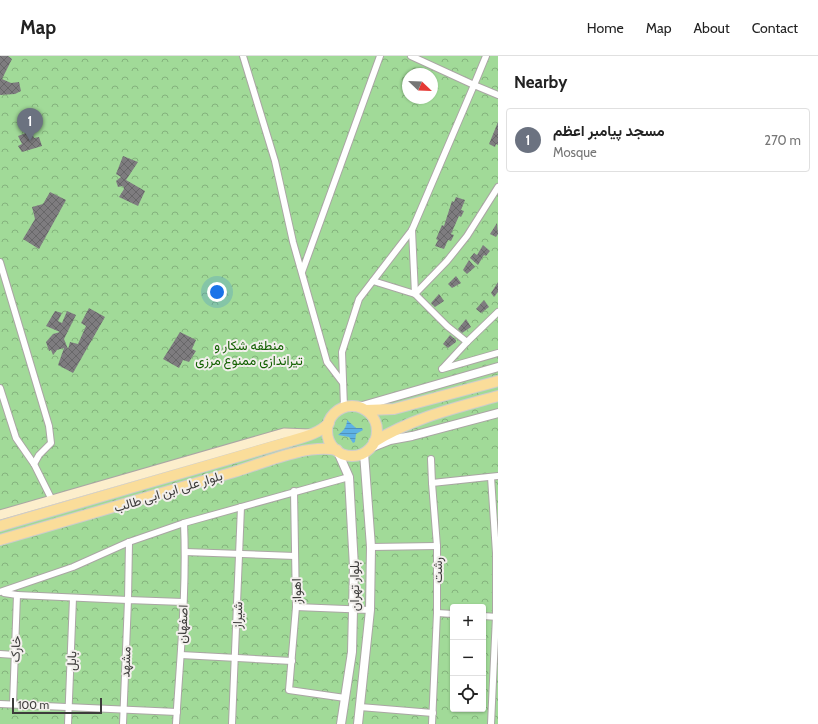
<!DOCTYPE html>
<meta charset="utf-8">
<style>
body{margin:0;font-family:Cabin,Vazirmatn,sans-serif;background:#f2f2f2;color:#222}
.controls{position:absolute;right:12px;bottom:12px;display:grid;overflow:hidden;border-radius:4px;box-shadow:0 1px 3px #0004}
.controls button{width:36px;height:36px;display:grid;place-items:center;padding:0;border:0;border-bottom:1px solid #e0e0e0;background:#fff;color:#222;font:20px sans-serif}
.compass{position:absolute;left:402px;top:12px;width:36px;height:36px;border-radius:50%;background:#fff;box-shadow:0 1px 3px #0004;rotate:113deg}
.scale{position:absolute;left:12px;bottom:10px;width:90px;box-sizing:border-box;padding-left:4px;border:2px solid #3d3c3b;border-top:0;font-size:11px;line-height:14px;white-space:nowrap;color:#3d3c3b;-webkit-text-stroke:3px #f2efec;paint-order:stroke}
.you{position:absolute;left:217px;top:236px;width:14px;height:14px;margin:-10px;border:3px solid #fff;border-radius:50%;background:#1a73e8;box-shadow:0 0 0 6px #1a73e833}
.badge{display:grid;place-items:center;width:26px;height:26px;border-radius:50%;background:#b45309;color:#fff;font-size:13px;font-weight:700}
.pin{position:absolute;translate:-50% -33px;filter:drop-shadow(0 1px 2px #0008)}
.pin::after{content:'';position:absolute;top:21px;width:14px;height:12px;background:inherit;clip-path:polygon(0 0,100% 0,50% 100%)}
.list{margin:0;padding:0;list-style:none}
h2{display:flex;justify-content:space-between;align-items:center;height:52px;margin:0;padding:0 16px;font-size:17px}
h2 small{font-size:13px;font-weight:400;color:#767676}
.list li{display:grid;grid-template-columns:26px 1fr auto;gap:12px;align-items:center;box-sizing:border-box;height:64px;margin:0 8px 8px;padding:0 8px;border:1px solid #e0e0e0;border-radius:4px}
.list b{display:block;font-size:15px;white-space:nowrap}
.list p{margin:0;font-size:13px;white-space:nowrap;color:#767676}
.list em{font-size:13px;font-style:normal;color:#767676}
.icon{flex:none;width:22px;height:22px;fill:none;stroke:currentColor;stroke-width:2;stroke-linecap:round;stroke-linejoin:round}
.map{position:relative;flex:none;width:498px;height:668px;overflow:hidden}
header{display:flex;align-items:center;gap:24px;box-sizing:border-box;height:56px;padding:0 20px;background:#fff;border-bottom:1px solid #e0e0e0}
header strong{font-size:19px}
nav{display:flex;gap:22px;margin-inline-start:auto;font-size:14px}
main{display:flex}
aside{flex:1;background:#fff}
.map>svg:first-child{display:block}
.park{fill:url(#park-crowns);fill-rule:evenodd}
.water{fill:url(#water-rules)}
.building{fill:url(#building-cross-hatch)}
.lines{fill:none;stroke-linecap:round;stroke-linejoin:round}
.minor-casing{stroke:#aaa6a4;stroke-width:8}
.tertiary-casing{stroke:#aaa6a4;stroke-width:10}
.secondary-casing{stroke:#aaa6a4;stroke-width:11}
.primary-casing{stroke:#cdcccc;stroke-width:12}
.minor{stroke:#fff;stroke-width:6}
.tertiary{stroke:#fff;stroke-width:8}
.secondary{stroke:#fceecc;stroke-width:9}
.primary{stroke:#fadd9a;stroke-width:10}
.labels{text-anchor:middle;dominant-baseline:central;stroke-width:4;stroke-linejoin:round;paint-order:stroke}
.park-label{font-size:13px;fill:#126000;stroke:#f2efec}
.street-label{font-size:13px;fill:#3d3c3b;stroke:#f2efec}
</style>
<header>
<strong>Map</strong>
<nav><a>Home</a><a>Map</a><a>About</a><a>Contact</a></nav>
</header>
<main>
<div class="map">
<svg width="498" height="668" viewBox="0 0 498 668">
<defs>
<pattern id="park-crowns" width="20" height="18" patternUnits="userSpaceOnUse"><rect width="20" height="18" fill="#a1da98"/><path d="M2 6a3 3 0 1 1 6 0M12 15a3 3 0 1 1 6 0" fill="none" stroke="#84b27d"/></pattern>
<pattern id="water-rules" width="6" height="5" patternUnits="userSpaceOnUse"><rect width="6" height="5" fill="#5eb2e6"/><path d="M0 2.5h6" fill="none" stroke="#4f92bc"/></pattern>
<pattern id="building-cross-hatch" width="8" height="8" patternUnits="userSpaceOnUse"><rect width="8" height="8" fill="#7e7c7f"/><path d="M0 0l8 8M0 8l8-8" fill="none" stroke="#686769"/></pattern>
</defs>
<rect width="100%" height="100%" fill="#f2efec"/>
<path class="park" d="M0,0H498V668H0ZM408,18H432V42H408ZM453,551H483V653H453Z"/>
<path class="water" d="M347,364L356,372H362L363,374L356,378L355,386L353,387L349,381L338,379C343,375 347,371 347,364Z"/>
<g class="building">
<path d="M0,0H8L12,3L2,23L11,27L19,26L21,35L15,38L0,39Z"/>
<path d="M498,66V89L496,88L495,91L489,88Z"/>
<path d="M31,75L34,82L39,81L42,90L22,96L18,90L22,88L18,80Z"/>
<path d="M123,100L138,106L126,124L145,135L138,150L119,141L124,133L123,130L118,131L116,125L121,121L116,118Z"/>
<path d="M50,136L66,144L39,193L23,183L35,163L32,151L43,148Z"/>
<path d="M456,141L465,144L461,154L464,155L461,161L459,160L451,178L454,179L451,185L448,184L444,193L435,190L438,184L436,183L442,169L444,170L452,145L454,146Z"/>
<path d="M497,167L498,178L496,181L490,178Z"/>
<path d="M483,189L490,195L486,200L484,199L478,209L470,202L474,197L477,199Z"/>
<path d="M469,204L475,211L467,218L463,214Z"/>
<path d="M456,220L461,227L452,232L448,228Z"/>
<path d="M498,226V236L494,241L491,237Z"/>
<path d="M439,238L444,245L435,251L431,247Z"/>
<path d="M484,244L489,251L481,257L476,253Z"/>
<path d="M89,252L105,261L73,317L58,309L64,292L57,294L53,299L51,294L49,295L46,286L53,278L60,276L46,270L55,255L62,257L58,265L62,267L67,255L76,259L64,283L68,293L70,286L78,288L86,270L81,267Z"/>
<path d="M466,263L471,271L462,277L458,273Z"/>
<path d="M180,276L196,284L192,293L196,295L189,306L183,304L179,312L163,303Z"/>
<path d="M450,279L456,284V286L448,292L443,288Z"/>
</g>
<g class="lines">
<g class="minor-casing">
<g id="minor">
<path d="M243,0L275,105L293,186L327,306L343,327"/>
<path d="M411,0L474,29L486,0"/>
<path d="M498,131L467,180L447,205L415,238L447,270L467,286L498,256"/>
<path d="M0,206L49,370L51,387L39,399L34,408"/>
<path d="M302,216L380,0"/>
<path d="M373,225L415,238L412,174"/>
<path d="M443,312L467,286"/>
<path d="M442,313L498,297"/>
<path d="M0,332L16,382L34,408L52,444"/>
<path d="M344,351L342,296L359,243L412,174L474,29L498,39"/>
<path d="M431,403L432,427"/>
<path d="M294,435L296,551L289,634L345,642"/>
<path d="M371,491L437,490"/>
<path d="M185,496L295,500"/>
<path d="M0,536L73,511L129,486L184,467L349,421"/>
<path d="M4,537L17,539L13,648"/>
<path d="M17,539L128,544L129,486"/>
<path d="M296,551L370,554"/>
<path d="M437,557L453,558"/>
<path d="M483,560L498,561"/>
<path d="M0,598L15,599"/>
<path d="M181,599L292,605"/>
<path d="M0,648L177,656"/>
<path d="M360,651L433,657"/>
<path d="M68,668L73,542"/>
<path d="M123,668L128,544L183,546"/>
<path d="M176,668C180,601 187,534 184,467"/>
<path d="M232,668L241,451"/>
<path d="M432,668L437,557V490L432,427L498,420"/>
<path d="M491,668L496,560V497L491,421"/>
</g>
</g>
<g class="tertiary-casing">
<g id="tertiary">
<path d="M359,351L498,311"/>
<path d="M370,392L390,384L412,380L498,357"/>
<path d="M337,394L349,421L354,511L352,596L341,668"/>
<path d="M358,668L370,554L371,491L364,397"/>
</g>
</g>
<g class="secondary-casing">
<path id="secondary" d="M0,459L284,377L310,378"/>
</g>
<g class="primary-casing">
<g id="primary">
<circle cx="352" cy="375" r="25"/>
<path d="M366,354L394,353L498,325"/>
<path d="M374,386C412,362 455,352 498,340"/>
<path d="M0,470L284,387C299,382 318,379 329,367"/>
<path d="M0,484C78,461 156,439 234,416C264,407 305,388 337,394"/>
</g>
</g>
<use href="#minor" class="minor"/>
<use href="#tertiary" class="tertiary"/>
<use href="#secondary" class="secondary"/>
<use href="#primary" class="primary"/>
</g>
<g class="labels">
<g class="park-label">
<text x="249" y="289">منطقه شکار و<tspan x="249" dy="15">تیراندازی ممنوع مرزی</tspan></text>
</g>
<g class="street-label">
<text transform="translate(168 435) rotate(-17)">بلوار علی ابن ابی طالب</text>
<text transform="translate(437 514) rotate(-90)">رشت</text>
<text transform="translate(354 530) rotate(-90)">بلوار تهران</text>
<text transform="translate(296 535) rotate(-91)">اهواز</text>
<text transform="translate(237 559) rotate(-88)">شیراز</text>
<text transform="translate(182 568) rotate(-88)">اصفهان</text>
<text transform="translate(15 593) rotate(-88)">خارک</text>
<text transform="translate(71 605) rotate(-88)">بابل</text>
<text transform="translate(125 606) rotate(-88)">مشهد</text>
</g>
</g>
</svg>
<div class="controls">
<button>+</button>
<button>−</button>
<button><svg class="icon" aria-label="locate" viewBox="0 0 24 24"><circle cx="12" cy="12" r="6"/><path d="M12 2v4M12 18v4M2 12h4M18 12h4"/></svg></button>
</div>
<svg class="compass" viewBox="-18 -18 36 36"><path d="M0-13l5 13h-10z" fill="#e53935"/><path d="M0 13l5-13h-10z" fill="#767676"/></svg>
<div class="scale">100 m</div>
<div class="you"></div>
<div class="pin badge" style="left:30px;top:85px;background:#6b7280">1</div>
</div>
<aside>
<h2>Nearby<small></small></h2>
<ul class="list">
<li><span class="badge" style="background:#6b7280">1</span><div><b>مسجد پیامبر اعظم</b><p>Mosque</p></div><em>270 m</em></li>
</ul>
</aside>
</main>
